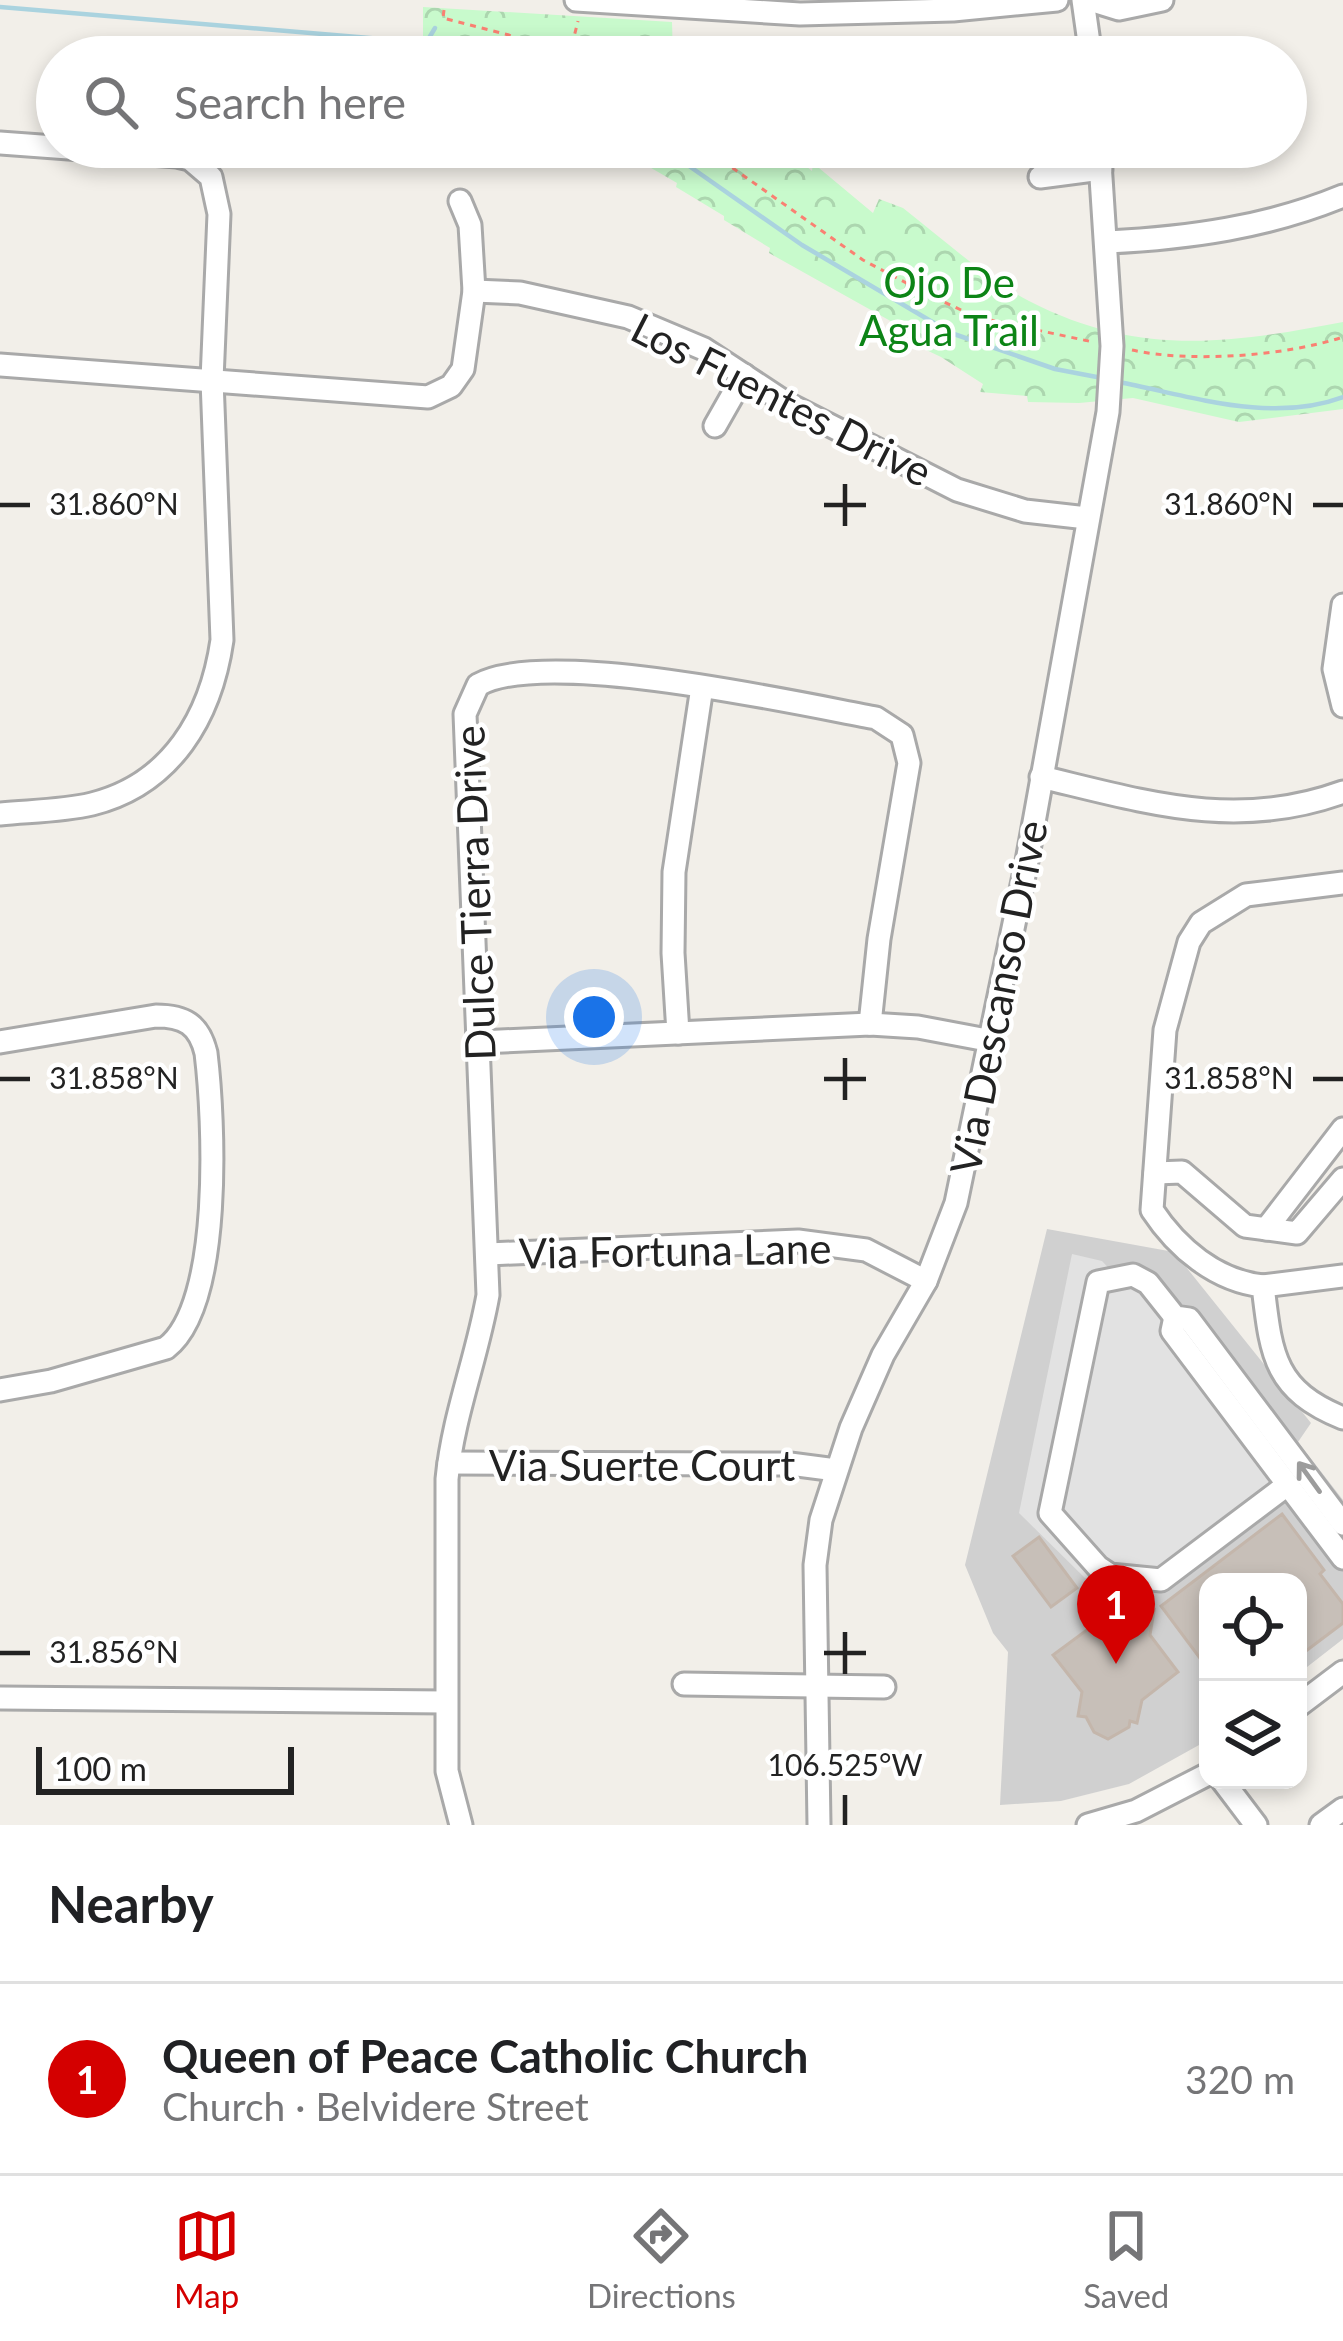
<!DOCTYPE html>
<meta charset="utf-8">
<style>
body{margin:0;font-family:Lato,sans-serif;background:#f2f2f2;color:#202124}
.controls{position:absolute;right:36px;bottom:36px;display:grid;overflow:hidden;border-radius:24px;box-shadow:0 6px 18px #0003}
.controls button{width:108px;height:108px;display:grid;place-items:center;padding:0;border:0;border-bottom:3px solid #e0e0e0;background:#fff;color:#202124;font:60px sans-serif}
.scale{position:absolute;left:36px;bottom:30px;width:258px;box-sizing:border-box;padding-left:12px;border:6px solid #222;border-top:0;font-size:33px;line-height:42px;white-space:nowrap;color:#222;-webkit-text-stroke:9px #fff;paint-order:stroke}
.you{position:absolute;left:594px;top:1017px;width:42px;height:42px;margin:-30px;border:9px solid #fff;border-radius:50%;background:#1a73e8;box-shadow:0 0 0 18px #1a73e833}
.badge{display:grid;place-items:center;width:78px;height:78px;border-radius:50%;background:#d40000;color:#fff;font-size:39px;font-weight:700}
.pin{position:absolute;translate:-50% -99px;filter:drop-shadow(0 3px 6px #0008)}
.pin::after{content:'';position:absolute;top:63px;width:42px;height:36px;background:inherit;clip-path:polygon(0 0,100% 0,50% 100%)}
.list{margin:0;padding:0;list-style:none}
h2{display:flex;justify-content:space-between;align-items:center;height:156px;margin:0;padding:0 48px;font-size:51px}
h2 small{font-size:39px;font-weight:400;color:#757577}
.list li{display:grid;grid-template-columns:78px 1fr auto;gap:36px;align-items:center;box-sizing:border-box;height:192px;padding:0 48px;border-top:3px solid #e0e0e0}
.list b{display:block;font-size:45px;white-space:nowrap}
.list p{margin:0;font-size:39px;white-space:nowrap;color:#757577}
.list em{font-size:39px;font-style:normal;color:#757577}
.icon{flex:none;width:66px;height:66px;fill:none;stroke:currentColor;stroke-width:2;stroke-linecap:round;stroke-linejoin:round}
.map{position:relative;flex:none;width:1343px;height:1825px;overflow:hidden}
.search{position:absolute;background:#fff;box-shadow:0 6px 18px #0003;left:36px;right:36px;top:36px;height:132px;display:flex;align-items:center;gap:30px;box-sizing:border-box;padding:0 42px;border-radius:66px;color:#757577;font-size:45px}
.sheet{height:348px;background:#fff}
nav{display:flex;justify-content:space-around;align-items:center;box-sizing:border-box;height:168px;border-top:3px solid #e0e0e0;background:#fff;font-size:33px;color:#757577}
nav a{display:grid;justify-items:center;gap:6px}
nav .on{color:#d40000}
.map>svg:first-child{display:block}
.religious{fill:#d0d0d0}
.park{fill:url(#park-crowns)}
.parking{fill:#e2e2e2}
.lines{fill:none;stroke-linecap:round;stroke-linejoin:round}
.stream{stroke:#aad3df;stroke-width:4.5}
.building{fill:#c7bfb8;stroke:#c4b6ab;stroke-width:3}
.minor-casing{stroke:#a9a9a9;stroke-width:27}
.path{stroke:#fa8072;stroke-width:3;stroke-dasharray:6 6;stroke-linecap:butt}
.minor{stroke:#fff;stroke-width:21}
.oneway{stroke:#9c9c9c}
.ticks{fill:none;stroke:#222;stroke-width:4.5}
.labels{text-anchor:middle;dominant-baseline:central;stroke-width:9;stroke-linejoin:round;paint-order:stroke}
.park-label{font-size:42px;fill:#0c8416;stroke:#fff}
.street-label{font-size:42px;fill:#222;stroke:#fff}
.ticks-label{font-size:30px;text-anchor:middle;fill:#222;stroke:#fff;stroke-width:9;stroke-linejoin:round;paint-order:stroke}
</style>
<div class="map">
<svg width="1343" height="1825" viewBox="0 0 1343 1825">
<defs>
<pattern id="park-crowns" width="20" height="18" patternUnits="userSpaceOnUse" patternTransform="scale(3)"><rect width="20" height="18" fill="#c8facc"/><path d="M2 6a3 3 0 1 1 6 0M12 15a3 3 0 1 1 6 0" fill="none" stroke="#acd6af"/></pattern>
</defs>
<rect width="100%" height="100%" fill="#f2efe9"/>
<path class="religious" d="M1047,1229L1174,1252L1311,1423L1298,1442L1343,1500V1639L1298,1674V1582H1208V1740L1129,1784L1061,1801L1000,1805L1008,1652L993,1633L965,1565Z"/>
<g class="park">
<path d="M423,7L672,22L673,57H423Z"/>
<path d="M615,147H783L812,171L813,163L873,213L879,199L903,208C943,239 984,277 1029,301C1138,357 1228,344 1343,322V409L1239,422L1133,398L1079,403L1028,402L1027,396L980,392L983,384L941,357L899,337L903,328L769,253L770,248L724,220V216L676,187L677,183Z"/>
</g>
<path class="parking" d="M1072,1254L1102,1261L1116,1276L1155,1286L1293,1492L1167,1589L1085,1578L1019,1513Z"/>
<g class="lines">
<g class="stream">
<path d="M0,7L429,43L479,57"/>
<path d="M426,43L435,28"/>
<path d="M662,147L802,245L951,333L1055,369L1102,378"/>
<path d="M1119,382C1191,396 1271,424 1343,397"/>
</g>
</g>
<g class="building">
<path d="M1282,1514L1324,1570L1320,1574L1343,1604V1623L1298,1657V1582H1208V1669L1161,1606Z"/>
<path d="M1039,1537L1077,1588L1051,1607L1013,1556Z"/>
<path d="M1109,1590L1143,1595L1138,1623L1154,1611L1150,1635L1178,1672L1142,1700L1137,1723L1130,1721L1129,1727L1108,1739L1094,1732L1086,1717L1078,1716L1082,1692L1053,1655L1091,1627L1093,1613L1105,1615Z"/>
</g>
<g class="lines">
<g class="minor-casing">
<g id="minor">
<path d="M576,0L800,14L953,10L1057,0"/>
<path d="M1083,0L1091,57"/>
<path d="M1090,0L1119,9L1162,0"/>
<path d="M0,143L177,156L190,159L211,177L219,214L212,380L222,640C211,716 172,784 92,804C62,811 31,811 0,814"/>
<path d="M1040,177L1101,169"/>
<path d="M1108,242C1189,238 1268,227 1343,196"/>
<path d="M474,291L520,293L628,317L704,349L786,403L957,490L1025,511L1087,518"/>
<path d="M0,365L428,397L451,386L463,369L474,291L470,225L460,201"/>
<path d="M715,426L744,375"/>
<path d="M1343,605L1334,669L1343,706"/>
<path d="M1041,777C1146,802 1236,831 1343,792"/>
<path d="M1343,883L1246,895L1201,923L1189,942L1165,1030L1152,1210C1177,1248 1216,1281 1263,1286C1271,1353 1273,1390 1343,1418"/>
<path d="M678,1033L673,953L674,872L702,687"/>
<path d="M0,1042L156,1016C184,1016 199,1024 206,1053C214,1119 223,1305 166,1348L51,1381L0,1390"/>
<path d="M480,1042L870,1024L918,1027L987,1040"/>
<path d="M1155,1173L1182,1172L1245,1226L1297,1233L1343,1179"/>
<path d="M1266,1229L1343,1129"/>
<path d="M488,1254L798,1241L866,1250L926,1281"/>
<path d="M1263,1286L1343,1276"/>
<path d="M1175,1317L1172,1331L1343,1558"/>
<path d="M449,1463L790,1464L836,1470"/>
<path d="M1287,1485L1161,1580L1110,1575L1098,1567L1050,1513L1098,1282L1133,1275L1148,1283L1175,1317L1189,1319L1343,1524"/>
<path d="M684,1684L884,1687"/>
<path d="M0,1698L445,1702"/>
<path d="M1298,1706L1343,1672"/>
<path d="M1222,1780L1256,1825"/>
<path d="M461,1825L447,1771V1479C453,1416 477,1358 488,1295L465,714L478,685C545,647 795,703 876,718L902,735L909,763L879,939L870,1024"/>
<path d="M819,1825L815,1565L821,1520L851,1428L883,1355L926,1281L956,1203L1027,861L1108,412L1112,346L1099,147"/>
<path d="M1088,1825L1136,1811L1208,1774"/>
<path d="M1321,1825L1343,1809"/>
</g>
</g>
<g class="path">
<path d="M444,10L443,18L509,35L557,57"/>
<path d="M569,57L578,21"/>
<path d="M703,147L863,260L927,294L976,317L1093,342"/>
<path d="M1132,350C1190,363 1286,356 1343,337"/>
</g>
<use href="#minor" class="minor"/>
</g>
<defs><path id="oneway-shaft" d="M-6 0H5M1.5-3L5.5 0L1.5 3" fill="none" stroke-width="1.6" stroke-linecap="round" stroke-linejoin="round" transform="scale(3)"/></defs>
<use class="oneway" href="#oneway-shaft" transform="translate(1309 1477) rotate(-126)"/>
<path class="ticks" d="M845,484V526M0,505H30M824,505H866M1313,505H1343M845,1058V1100M0,1079H30M824,1079H866M1313,1079H1343M845,1632V1674M0,1653H30M824,1653H866M845,1795V1825"/>
<g class="labels">
<g class="park-label">
<text x="949" y="282">Ojo De<tspan x="949" dy="48">Agua Trail</tspan></text>
</g>
<g class="street-label">
<text transform="translate(782 399) rotate(27)">Los Fuentes Drive</text>
<text transform="translate(474 893) rotate(-92)">Dulce Tierra Drive</text>
<text transform="translate(998 997) rotate(-79)">Via Descanso Drive</text>
<text transform="translate(675 1250) rotate(-1)">Via Fortuna Lane</text>
<text x="642" y="1465">Via Suerte Court</text>
</g>
</g>
<g class="ticks-label">
<text x="114" y="515">31.860°N</text>
<text x="1229" y="515">31.860°N</text>
<text x="114" y="1089">31.858°N</text>
<text x="1229" y="1089">31.858°N</text>
<text x="114" y="1663">31.856°N</text>
<text x="845" y="1776">106.525°W</text>
</g>
</svg>
<div class="controls">
<button><svg class="icon" aria-label="locate" viewBox="0 0 24 24"><circle cx="12" cy="12" r="6"/><path d="M12 2v4M12 18v4M2 12h4M18 12h4"/></svg></button>
<button><svg class="icon" aria-label="layers" viewBox="0 0 24 24"><path d="M12 4l9 5-9 5-9-5zM3 14l9 5 9-5"/></svg></button>
</div>
<div class="scale">100 m</div>
<div class="you"></div>
<div class="pin badge" style="left:1116px;top:1664px">1</div>
<div class="search"><svg class="icon" aria-label="search" viewBox="0 0 24 24"><circle cx="10" cy="10" r="6"/><path d="M15 15l6 6"/></svg>Search here</div>
</div>
<section class="sheet">
<h2>Nearby<small></small></h2>
<ul class="list">
<li><span class="badge">1</span><div><b>Queen of Peace Catholic Church</b><p>Church · Belvidere Street</p></div><em>320 m</em></li>
</ul>
</section>
<nav>
<a class="on"><svg class="icon" aria-label="map" viewBox="0 0 24 24"><path d="M3 6l6-2 6 2 6-2v14l-6 2-6-2-6 2zM9 4v14M15 6v14"/></svg>Map</a>
<a><svg class="icon" aria-label="directions" viewBox="0 0 24 24"><path d="M12 3l9 9-9 9-9-9zM9 14v-3h6M13 9l2 2-2 2"/></svg>Directions</a>
<a><svg class="icon" aria-label="saved" viewBox="0 0 24 24"><path d="M7 4h10v16l-5-4-5 4z"/></svg>Saved</a>
</nav>
